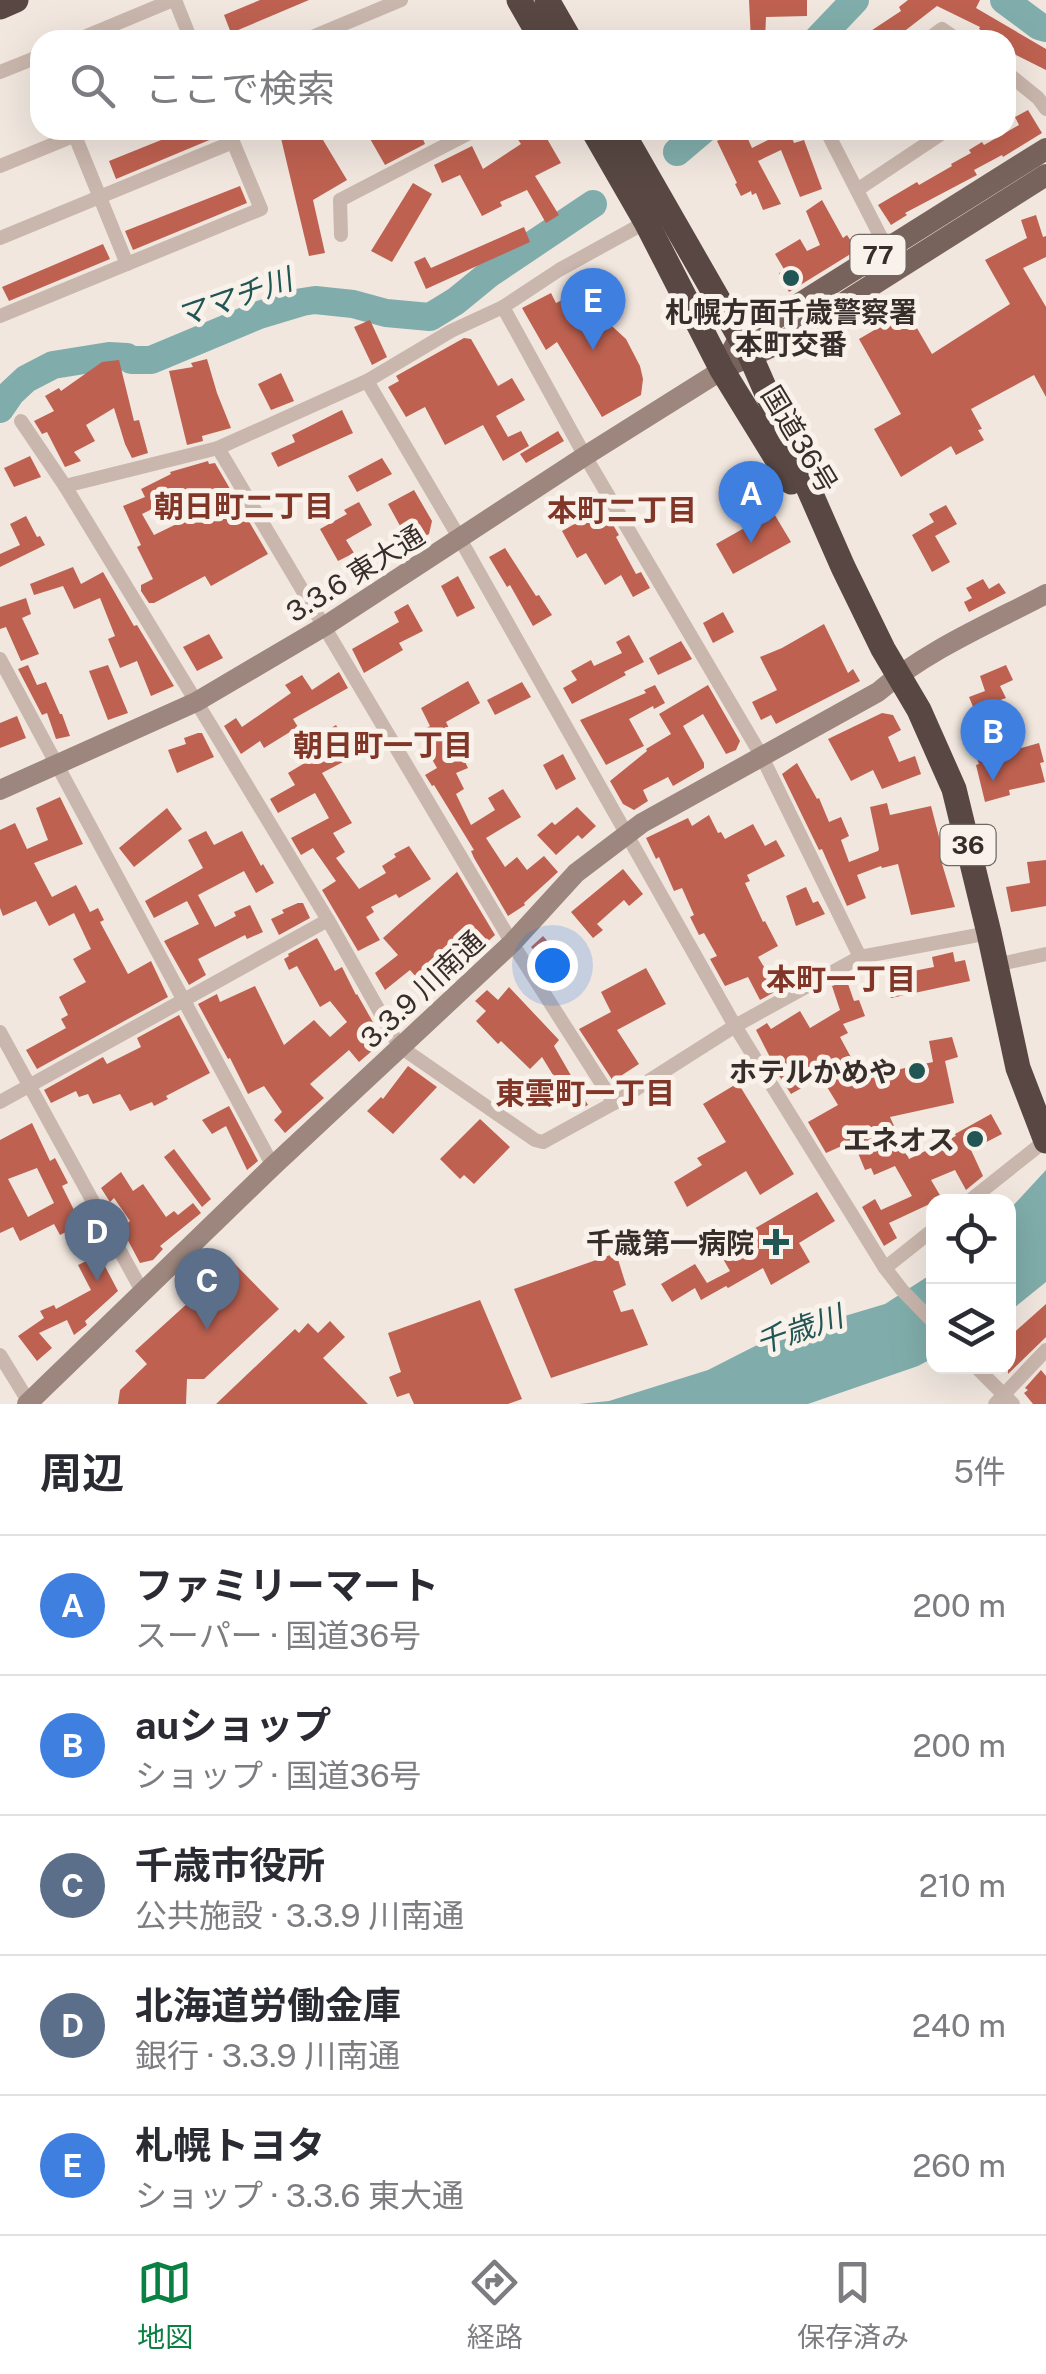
<!DOCTYPE html>
<html lang="ja">
<meta charset="utf-8">
<style>
body{margin:0;font-family:"Public Sans","Noto Sans JP",sans-serif;background:#f2f2f3;color:#2b2b33}
.controls{position:absolute;right:30px;bottom:30px;display:grid;overflow:hidden;border-radius:20px;box-shadow:0 10px 40px #0002}
.controls button{width:90px;height:90px;display:grid;place-items:center;padding:0;border:0;border-bottom:2px solid #e1e1e2;background:#fff;color:#2b2b33;font:50px sans-serif}
.you{position:absolute;left:552px;top:965px;width:35px;height:35px;margin:-25px;border:8px solid #fff;border-radius:50%;background:#1a73e8;box-shadow:0 0 0 15px #1a73e833}
.badge{display:grid;place-items:center;width:65px;height:65px;border-radius:50%;background:#0b8043;color:#fff;font-size:32px;font-weight:700}
.pin{position:absolute;translate:-50% -82px;filter:drop-shadow(0 2px 5px #0008)}
.pin::after{content:'';position:absolute;top:52px;width:35px;height:30px;background:inherit;clip-path:polygon(0 0,100% 0,50% 100%)}
.list{margin:0;padding:0;list-style:none}
h2{display:flex;justify-content:space-between;align-items:center;height:130px;margin:0;padding:0 40px;font-size:42px}
h2 small{font-size:32px;font-weight:400;color:#7c7c81}
.list li{display:grid;grid-template-columns:65px 1fr auto;gap:30px;align-items:center;box-sizing:border-box;height:140px;padding:0 40px;border-top:2px solid #e1e1e2}
.list b{display:block;font-size:38px;white-space:nowrap}
.list p{margin:0;font-size:32px;white-space:nowrap;color:#7c7c81}
.list em{font-size:32px;font-style:normal;color:#7c7c81}
.icon{flex:none;width:55px;height:55px;fill:none;stroke:currentColor;stroke-width:2;stroke-linecap:round;stroke-linejoin:round}
.map{position:relative;flex:none;width:1046px;height:1404px;overflow:hidden}
.search{position:absolute;background:#fff;box-shadow:0 10px 40px #0002;left:30px;right:30px;top:30px;height:110px;display:flex;align-items:center;gap:25px;box-sizing:border-box;padding:0 35px;border-radius:30px;color:#7c7c81;font-size:38px}
.sheet{height:830px;background:#fff}
nav{display:flex;justify-content:space-around;align-items:center;box-sizing:border-box;height:140px;border-top:2px solid #e1e1e2;background:#fff;font-size:28px;color:#7c7c81}
nav a{display:grid;justify-items:center;gap:5px}
nav .on{color:#0b8043}
.map>svg:first-child{display:block}
.water{fill:#80adab}
.lines{fill:none;stroke-linecap:round;stroke-linejoin:round}
.river{stroke:#80adab;stroke-width:28}
.building{fill:#be6150;fill-rule:evenodd}
.street{stroke:#c9b6ac;stroke-width:14}
.secondary{stroke:#9c867d;stroke-width:20}
.primary{stroke:#78635c;stroke-width:22}
.highway{stroke:#584742;stroke-width:25}
.poi-dot{fill:#225655;stroke:#f9f2eb;stroke-width:4}
.labels{text-anchor:middle;dominant-baseline:central;stroke-width:10;stroke-linejoin:round;paint-order:stroke}
.shield{fill:#f9f2eb;stroke:#716864;stroke-width:2.5}
.shield-label{font-size:25px;font-weight:bold;fill:#372d2a}
.poi-label{font-size:28px;font-weight:bold;fill:#372d2a;stroke:#f9f2eb;text-anchor:end}
.street-label{font-size:28px;fill:#372d2a;stroke:#f9f2eb}
.water-label{font-size:30px;font-style:italic;fill:#225655;stroke:#f9f2eb}
.neighbourhood-label{font-size:30px;font-weight:bold;fill:#813628;stroke:#f9f2eb}
</style>
<div class="map">
<svg width="1046" height="1404" viewBox="0 0 1046 1404">
<rect width="100%" height="100%" fill="#f1e7df"/>
<g class="water">
<path d="M1046,1170V1282L1009,1312V1210Z"/>
<path d="M933,1273V1358L918,1366L808,1404H579L609,1401L708,1370L771,1338L885,1304Z"/>
</g>
<g class="lines">
<g class="river">
<path d="M1004,0L1039,26L1046,28"/>
<path d="M817,40L855,0"/>
<path d="M677,152L703,130"/>
<path d="M0,409L11,393L26,379L53,365L109,356L127,357L131,360H151L259,315L302,302L315,300L353,304L386,313L430,317L456,301L489,274L593,204"/>
</g>
</g>
<g class="building">
<path d="M260,0H309L231,33L224,15Z"/>
<path d="M749,0H807V16L766,17L765,40H751Z"/>
<path d="M908,0H980L976,8L1046,49V70L1006,50V40H999L979,29L980,27L937,6L893,40H857L901,11L899,7Z"/>
<path d="M1028,110L1042,133L1003,157L1002,155L974,170L977,175L905,213L907,215L891,225L878,205L917,182L919,185L952,166L951,164L971,153L969,150L982,142L984,145L1019,125L1015,117Z"/>
<path d="M186,130H218L219,136L116,179L109,161Z"/>
<path d="M279,130H317L347,180L313,200L325,253L309,256Z"/>
<path d="M365,130H419L425,144L385,165Z"/>
<path d="M533,130H542L561,163L535,176L559,215L546,223L527,190L500,202L502,206L482,216L460,175L442,183L434,165L472,146L483,169L521,144L517,138Z"/>
<path d="M739,130H744L752,148L774,137L771,130H789L794,143L804,140L822,189L800,197L781,150L758,161L781,204L763,210L756,193L752,195L751,191L741,196L735,184L737,183L717,141Z"/>
<path d="M413,183L432,194L392,262L371,251Z"/>
<path d="M240,186L247,203L133,250L125,231Z"/>
<path d="M822,200L843,238L847,235L857,250L789,292L779,273L785,271L775,254L800,239L807,251L820,245L806,211Z"/>
<path d="M1036,215L1043,237L1046,236V257L1023,268L1046,307V397L1034,375L971,409L982,429L978,430L984,440L956,455L951,446L901,477L874,429L901,414L859,339L907,311L932,354L1010,304L985,260L1027,238L1021,220Z"/>
<path d="M524,227L530,242L426,289L414,262L425,257L431,268Z"/>
<path d="M103,244L110,259L9,301L2,287Z"/>
<path d="M587,288L602,317L626,339L640,366L643,379L641,395L602,417L557,342L546,350L522,308L551,293L556,303Z"/>
<path d="M370,320L387,357L372,365L354,327Z"/>
<path d="M464,338L471,339L498,386L512,378L525,400L496,416L508,437L521,431L529,446L503,461L483,425L445,445L425,407L406,417L388,387L399,381L396,376Z"/>
<path d="M207,359L217,393L231,428L202,436L203,441L187,445L169,371L193,367L191,363Z"/>
<path d="M119,360L134,421L139,420L148,453L132,458L125,444L114,408L86,425L95,441L74,452L81,461L65,467L47,432L42,434L34,421L54,411L45,396L59,388L61,391L102,362Z"/>
<path d="M281,373L294,401L271,410L258,384Z"/>
<path d="M342,410L353,433L278,467L271,453L295,442L292,435Z"/>
<path d="M558,431L564,441L526,463L520,454Z"/>
<path d="M30,456L41,477L14,487L4,468Z"/>
<path d="M382,458L392,474L357,492L348,476Z"/>
<path d="M208,461L209,464L215,463L268,554L211,586L205,576L154,603H149L141,591V585L153,579L137,547L141,545L123,506L145,497L141,489L171,474L170,472ZM181,495L191,517L154,535L142,514Z"/>
<path d="M414,490L432,521L429,534L410,544L388,504Z"/>
<path d="M359,502L372,525L346,540L354,553L338,561L320,529L347,514L344,510Z"/>
<path d="M946,505L957,524L935,536L950,562L932,572L912,535L934,522L929,514Z"/>
<path d="M603,508L619,535L616,537L636,574L641,572L650,588L633,597L621,575L605,585L586,553L577,558L562,531Z"/>
<path d="M773,512L791,542L733,574L716,544Z"/>
<path d="M26,516L37,537L40,536L45,545L0,567V554L20,545L10,524Z"/>
<path d="M505,548L536,596L539,595L552,615L533,626L510,585L507,587L489,557Z"/>
<path d="M73,567L81,584L103,572L134,626L137,625L174,686L151,696L137,661L120,668L108,639L115,636L100,598L74,609L63,586L34,595L30,584Z"/>
<path d="M458,576L475,608L457,617L441,586Z"/>
<path d="M983,579L989,589L999,583L1006,593L969,612L964,602L972,598L966,588Z"/>
<path d="M26,598L31,614L22,618L39,654L21,661L6,627L0,629V607Z"/>
<path d="M408,604L423,631L399,643L403,650L364,673L352,649L399,622L394,612Z"/>
<path d="M723,612L734,632L713,643L703,623Z"/>
<path d="M824,624L848,673L853,669L860,681L776,724L771,715L761,720L752,702L777,690L760,657L782,648Z"/>
<path d="M209,634L223,658L197,671L183,647Z"/>
<path d="M629,635L644,662L624,672L626,675L572,704L563,688L577,680L571,671L591,660L594,666L622,653L616,642Z"/>
<path d="M681,641L692,659L658,675L649,658Z"/>
<path d="M28,665L37,685L46,682L60,714H62L70,736L56,739L47,713L42,715L18,669Z"/>
<path d="M108,665L128,713L108,720L89,671Z"/>
<path d="M1006,665L1013,680L1000,686L1006,698L974,709L969,697L985,691L980,676Z"/>
<path d="M339,672L348,688L293,719L298,727L264,748L260,741L241,754L224,726L236,718L242,727L291,693L285,685L302,675L312,690Z"/>
<path d="M468,681L480,703L446,722L468,768L456,773L464,789L456,794L471,825L495,810L488,798L503,789L521,817L486,838L505,867L517,857L527,870L544,856L558,872L524,903L525,905L508,916L474,858L471,851L474,850L434,785L432,786L425,775L437,768L417,733L430,726L421,708Z"/>
<path d="M522,682L531,697L495,715L487,700Z"/>
<path d="M655,685L665,703L654,709L653,706L629,719L644,746L606,765L580,720L646,693L644,690Z"/>
<path d="M708,685L740,741L736,750L726,754L703,714L683,726L704,763V768L673,786L668,777L643,790L648,801L634,810L623,804L610,781L647,751L646,749L671,734L659,714Z"/>
<path d="M882,713L893,715L901,730L888,737L899,762L915,756L921,774L882,789L873,770L851,781L828,739Z"/>
<path d="M17,716L26,738L0,748V723Z"/>
<path d="M989,716L1004,753L1039,743L1044,762L1040,763L1045,782L1009,790L1010,795L985,802L976,765L979,764L964,727Z"/>
<path d="M336,725L342,736L332,742L343,762L322,773L352,823L333,833L345,852L336,858L359,889L386,873L382,866L396,857L394,854L409,846L431,879L399,898L396,894L371,907L374,912L366,917L380,940L358,951L322,890L336,881L313,848L301,855L291,838L329,818L315,793L278,813L270,799L295,785L288,773L318,755L310,741Z"/>
<path d="M198,733H202L214,757L177,773L168,750L186,744L184,738Z"/>
<path d="M563,754L576,779L556,790L543,765Z"/>
<path d="M797,763L817,799L819,798L829,822L841,817L849,836L841,840L849,862L878,851L879,849L870,807L887,803L890,815L931,806L944,856L940,857L955,907L911,915L898,864L882,868L881,866L857,875L866,898L847,906L822,849L819,850L782,774Z"/>
<path d="M60,797L83,844L34,863L52,897L76,885L90,912L98,908L104,920L100,922L128,974L151,961L168,997L37,1069L26,1050L66,1028L61,1019L68,1015L59,997L86,982L73,959L91,949L74,913L49,926L36,901L3,916L0,908V830L15,823L27,849L48,840L36,808Z"/>
<path d="M577,807L596,826L582,839L578,835L556,855L537,835L552,822L555,825Z"/>
<path d="M167,808L182,829L134,867L119,848Z"/>
<path d="M709,815L718,833L721,832L725,839L753,824L765,846L776,840L785,856L747,875L750,881L745,883L763,922L765,921L778,946L758,957L778,990L760,1000L748,977L725,986L710,959L717,956L704,933L699,935L690,917L694,915L682,888L674,891L659,857L656,859L646,838L688,818L692,826Z"/>
<path d="M206,831L214,845L242,831L261,866L263,864L274,883L256,893L244,871L198,895L215,927L236,916L234,912L250,905L263,932L247,939L245,935L198,959L206,975L189,985L164,941L199,924L187,901L154,918L145,901L203,868L188,840Z"/>
<path d="M1046,860V906L1011,912L1006,887L1030,883L1027,862Z"/>
<path d="M623,869L643,894L629,906L624,900L597,924L603,930L593,938L571,912Z"/>
<path d="M456,870L495,935L430,993L410,970L385,990L375,973L398,955L383,938L457,872Z"/>
<path d="M806,887L813,903L818,901L825,914L796,926L786,896Z"/>
<path d="M298,903H303L310,918L279,935L271,919L284,913L282,910Z"/>
<path d="M543,936L564,960L552,972L531,947Z"/>
<path d="M317,938L335,971L342,967L356,995L357,994L378,1031L374,1035L380,1044L359,1062L349,1050L310,1084L324,1098L285,1133L274,1120L282,1112L264,1086L248,1094L230,1058L228,1059L198,1004L217,994L220,1002L255,986L284,1045L314,1020L330,1037L347,1022L330,1001L320,1007L297,966L289,970L284,959L289,956L288,954Z"/>
<path d="M953,952L955,962L965,960L970,981L891,998L886,980L914,974L913,971L934,967L932,957Z"/>
<path d="M646,968L666,1004L617,1030L639,1064L613,1081L579,1029L611,1012L601,992Z"/>
<path d="M847,981L854,1001L859,1000L865,1016L843,1024L848,1033L840,1037L861,1076L866,1072L868,1076L933,1062L929,1041L952,1037L958,1057L945,1061L954,1103L890,1117L909,1159L956,1136L955,1134L991,1114L1002,1134L971,1150L983,1176L966,1190L955,1170L931,1180L944,1202H934L889,1223L897,1238L884,1246L862,1207L875,1199L881,1210L912,1196L895,1166L874,1175L871,1168L865,1170L853,1141L826,1153L808,1122L838,1105L821,1077L791,1094L770,1062L772,1061L756,1030L767,1023L771,1029L800,1011L810,1028L840,1010L832,986Z"/>
<path d="M509,987L559,1040L554,1046L588,1105L575,1111L542,1057L530,1069L501,1041L498,1044L476,1021L486,1011L475,1001L487,990L498,1000Z"/>
<path d="M179,1015L210,1073L166,1096L168,1099L154,1106L152,1102L130,1111L120,1094L93,1104L88,1094L79,1097L76,1091L51,1103L44,1090L103,1057L107,1064L141,1047L137,1038Z"/>
<path d="M408,1066L437,1087L393,1134L367,1111L381,1097L383,1099Z"/>
<path d="M738,1083L794,1174L760,1195L746,1171L687,1207L674,1182L702,1165L697,1158L726,1142L703,1104Z"/>
<path d="M229,1106L258,1161L247,1170L226,1126L212,1134L202,1120Z"/>
<path d="M480,1119L510,1147L474,1184L464,1175L460,1179L440,1159Z"/>
<path d="M32,1123L50,1161L55,1158L68,1183L62,1186L77,1216L72,1218L76,1227L60,1235L54,1224L20,1241L13,1227L0,1233V1140ZM37,1168L54,1203L28,1217L8,1179Z"/>
<path d="M174,1149L211,1199L202,1207L164,1157Z"/>
<path d="M121,1172L133,1191L143,1184L166,1217L174,1211L178,1215L193,1203L201,1213L160,1246L163,1249L153,1260L140,1263L124,1233L127,1231L125,1225L130,1221L114,1198L110,1202L101,1188Z"/>
<path d="M817,1192L835,1221L799,1243L810,1262L771,1285L763,1268L728,1288L726,1286L701,1300L695,1288L672,1302L661,1284L695,1264L707,1283L730,1271L718,1250Z"/>
<path d="M616,1253L626,1285L613,1291L621,1312L633,1309L648,1345L551,1378L514,1289Z"/>
<path d="M99,1255L118,1291L85,1321L87,1325L74,1335L67,1320L39,1333L52,1348L37,1361L18,1336L44,1318L40,1311L54,1305L56,1309L91,1290L78,1265Z"/>
<path d="M233,1262L279,1309L204,1379H187L186,1404H118L120,1390L147,1364L135,1351Z"/>
<path d="M480,1300L522,1399L508,1404H414L409,1393L397,1397L389,1377L401,1372L388,1333Z"/>
<path d="M1046,1304V1337L1008,1374V1338Z"/>
<path d="M330,1321L345,1337L323,1358L368,1404H216L295,1329L299,1333L308,1323L318,1333Z"/>
<path d="M1041,1370L1046,1376V1404H1033L1024,1393L1028,1390L1025,1388Z"/>
</g>
<g class="lines">
<g class="street">
<path d="M175,0L191,40"/>
<path d="M77,40L173,0"/>
<path d="M305,40L401,0"/>
<path d="M927,40L942,29L958,40"/>
<path d="M0,72L40,56"/>
<path d="M1006,72L1038,98L1046,109"/>
<path d="M826,130L887,249"/>
<path d="M75,136L127,264"/>
<path d="M0,166L88,130"/>
<path d="M857,190L947,130"/>
<path d="M341,235L340,200L475,130"/>
<path d="M0,238L233,142"/>
<path d="M503,307L585,456L761,755L860,957"/>
<path d="M0,316L261,209L228,130"/>
<path d="M367,381L460,539L735,1026L885,1268L902,1290L934,1323"/>
<path d="M21,421L65,486L211,726L328,920L399,1046L535,1140L543,1142L614,1103L735,1026L860,957L989,933"/>
<path d="M218,448L512,943L614,1103"/>
<path d="M65,486L218,448L367,381L451,331L503,307L559,270L646,222"/>
<path d="M0,659L273,1166"/>
<path d="M995,965L1046,954"/>
<path d="M0,1032L142,1291"/>
<path d="M0,1102L328,920"/>
<path d="M968,1202L1046,1140"/>
<path d="M885,1268L934,1229"/>
<path d="M0,1355L30,1404"/>
<path d="M975,1366L1013,1404"/>
<path d="M995,1404L1046,1350"/>
</g>
<g class="secondary">
<path d="M0,790L196,702L325,626L585,456L722,370"/>
<path d="M27,1404L273,1166L512,943L576,873L642,823L878,692C927,650 989,624 1046,594"/>
</g>
<g class="primary">
<path d="M734,363L782,342L1046,175"/>
<path d="M722,370L740,337L772,321L1046,149"/>
</g>
<g class="highway">
<path d="M519,0L542,40"/>
<path d="M547,0L570,40"/>
<path d="M0,7L16,0"/>
<path d="M593,130L646,222L722,370L791,482"/>
<path d="M621,130L750,355L843,567L883,649L919,710L954,789L989,933L1018,1068L1046,1141"/>
</g>
</g>
<g class="poi-dot">
<circle cx="791" cy="278" r="10"/>
<circle cx="917" cy="1071" r="10"/>
<circle cx="975" cy="1139" r="10"/>
<path d="M771 1227h10v10h10v10h-10v10h-10v-10h-10v-10h10z"/>
</g>
<g class="labels">
<g class="shield">
<rect x="850.5" y="235" width="55" height="40" rx="8"/>
<rect x="940.5" y="825" width="55" height="40" rx="8"/>
</g>
<g class="shield-label">
<text x="878" y="255">77</text>
<text x="968" y="845">36</text>
</g>
<g class="poi-label">
<text x="791" y="311" text-anchor="middle">札幌方面千歳警察署<tspan x="791" dy="32">本町交番</tspan></text>
<text x="897" y="1071">ホテルかめや</text>
<text x="955" y="1139">エネオス</text>
<text x="754" y="1242">千歳第一病院</text>
</g>
<g class="street-label">
<text transform="translate(800 439) rotate(59)">国道36号</text>
<text transform="translate(355 573) rotate(-32)">3.3.6 東大通</text>
<text transform="translate(422 989) rotate(-43)">3.3.9 川南通</text>
</g>
<g class="water-label">
<text transform="translate(234 297) rotate(-19)">ママチ川</text>
<text transform="translate(799 1329) rotate(-19)">千歳川</text>
</g>
<g class="neighbourhood-label">
<text x="244" y="506">朝日町二丁目</text>
<text x="622" y="510">本町二丁目</text>
<text x="383" y="745">朝日町一丁目</text>
<text x="841" y="979">本町一丁目</text>
<text x="585" y="1093">東雲町一丁目</text>
</g>
</g>
</svg>
<div class="controls">
<button><svg class="icon" aria-label="locate" viewBox="0 0 24 24"><circle cx="12" cy="12" r="6"/><path d="M12 2v4M12 18v4M2 12h4M18 12h4"/></svg></button>
<button><svg class="icon" aria-label="layers" viewBox="0 0 24 24"><path d="M12 4l9 5-9 5-9-5zM3 14l9 5 9-5"/></svg></button>
</div>
<div class="you"></div>
<div class="pin badge" style="left:751px;top:543px;background:#3f7fe0">A</div>
<div class="pin badge" style="left:993px;top:781px;background:#3f7fe0">B</div>
<div class="pin badge" style="left:207px;top:1330px;background:#5c6f8a">C</div>
<div class="pin badge" style="left:97px;top:1281px;background:#5c6f8a">D</div>
<div class="pin badge" style="left:593px;top:350px;background:#3f7fe0">E</div>
<div class="search"><svg class="icon" aria-label="search" viewBox="0 0 24 24"><circle cx="10" cy="10" r="6"/><path d="M15 15l6 6"/></svg>ここで検索</div>
</div>
<section class="sheet">
<h2>周辺<small>5件</small></h2>
<ul class="list">
<li><span class="badge" style="background:#3f7fe0">A</span><div><b>ファミリーマート</b><p>スーパー · 国道36号</p></div><em>200 m</em></li>
<li><span class="badge" style="background:#3f7fe0">B</span><div><b>auショップ</b><p>ショップ · 国道36号</p></div><em>200 m</em></li>
<li><span class="badge" style="background:#5c6f8a">C</span><div><b>千歳市役所</b><p>公共施設 · 3.3.9 川南通</p></div><em>210 m</em></li>
<li><span class="badge" style="background:#5c6f8a">D</span><div><b>北海道労働金庫</b><p>銀行 · 3.3.9 川南通</p></div><em>240 m</em></li>
<li><span class="badge" style="background:#3f7fe0">E</span><div><b>札幌トヨタ</b><p>ショップ · 3.3.6 東大通</p></div><em>260 m</em></li>
</ul>
</section>
<nav>
<a class="on"><svg class="icon" aria-label="map" viewBox="0 0 24 24"><path d="M3 6l6-2 6 2 6-2v14l-6 2-6-2-6 2zM9 4v14M15 6v14"/></svg>地図</a>
<a><svg class="icon" aria-label="directions" viewBox="0 0 24 24"><path d="M12 3l9 9-9 9-9-9zM9 14v-3h6M13 9l2 2-2 2"/></svg>経路</a>
<a><svg class="icon" aria-label="saved" viewBox="0 0 24 24"><path d="M7 4h10v16l-5-4-5 4z"/></svg>保存済み</a>
</nav>
